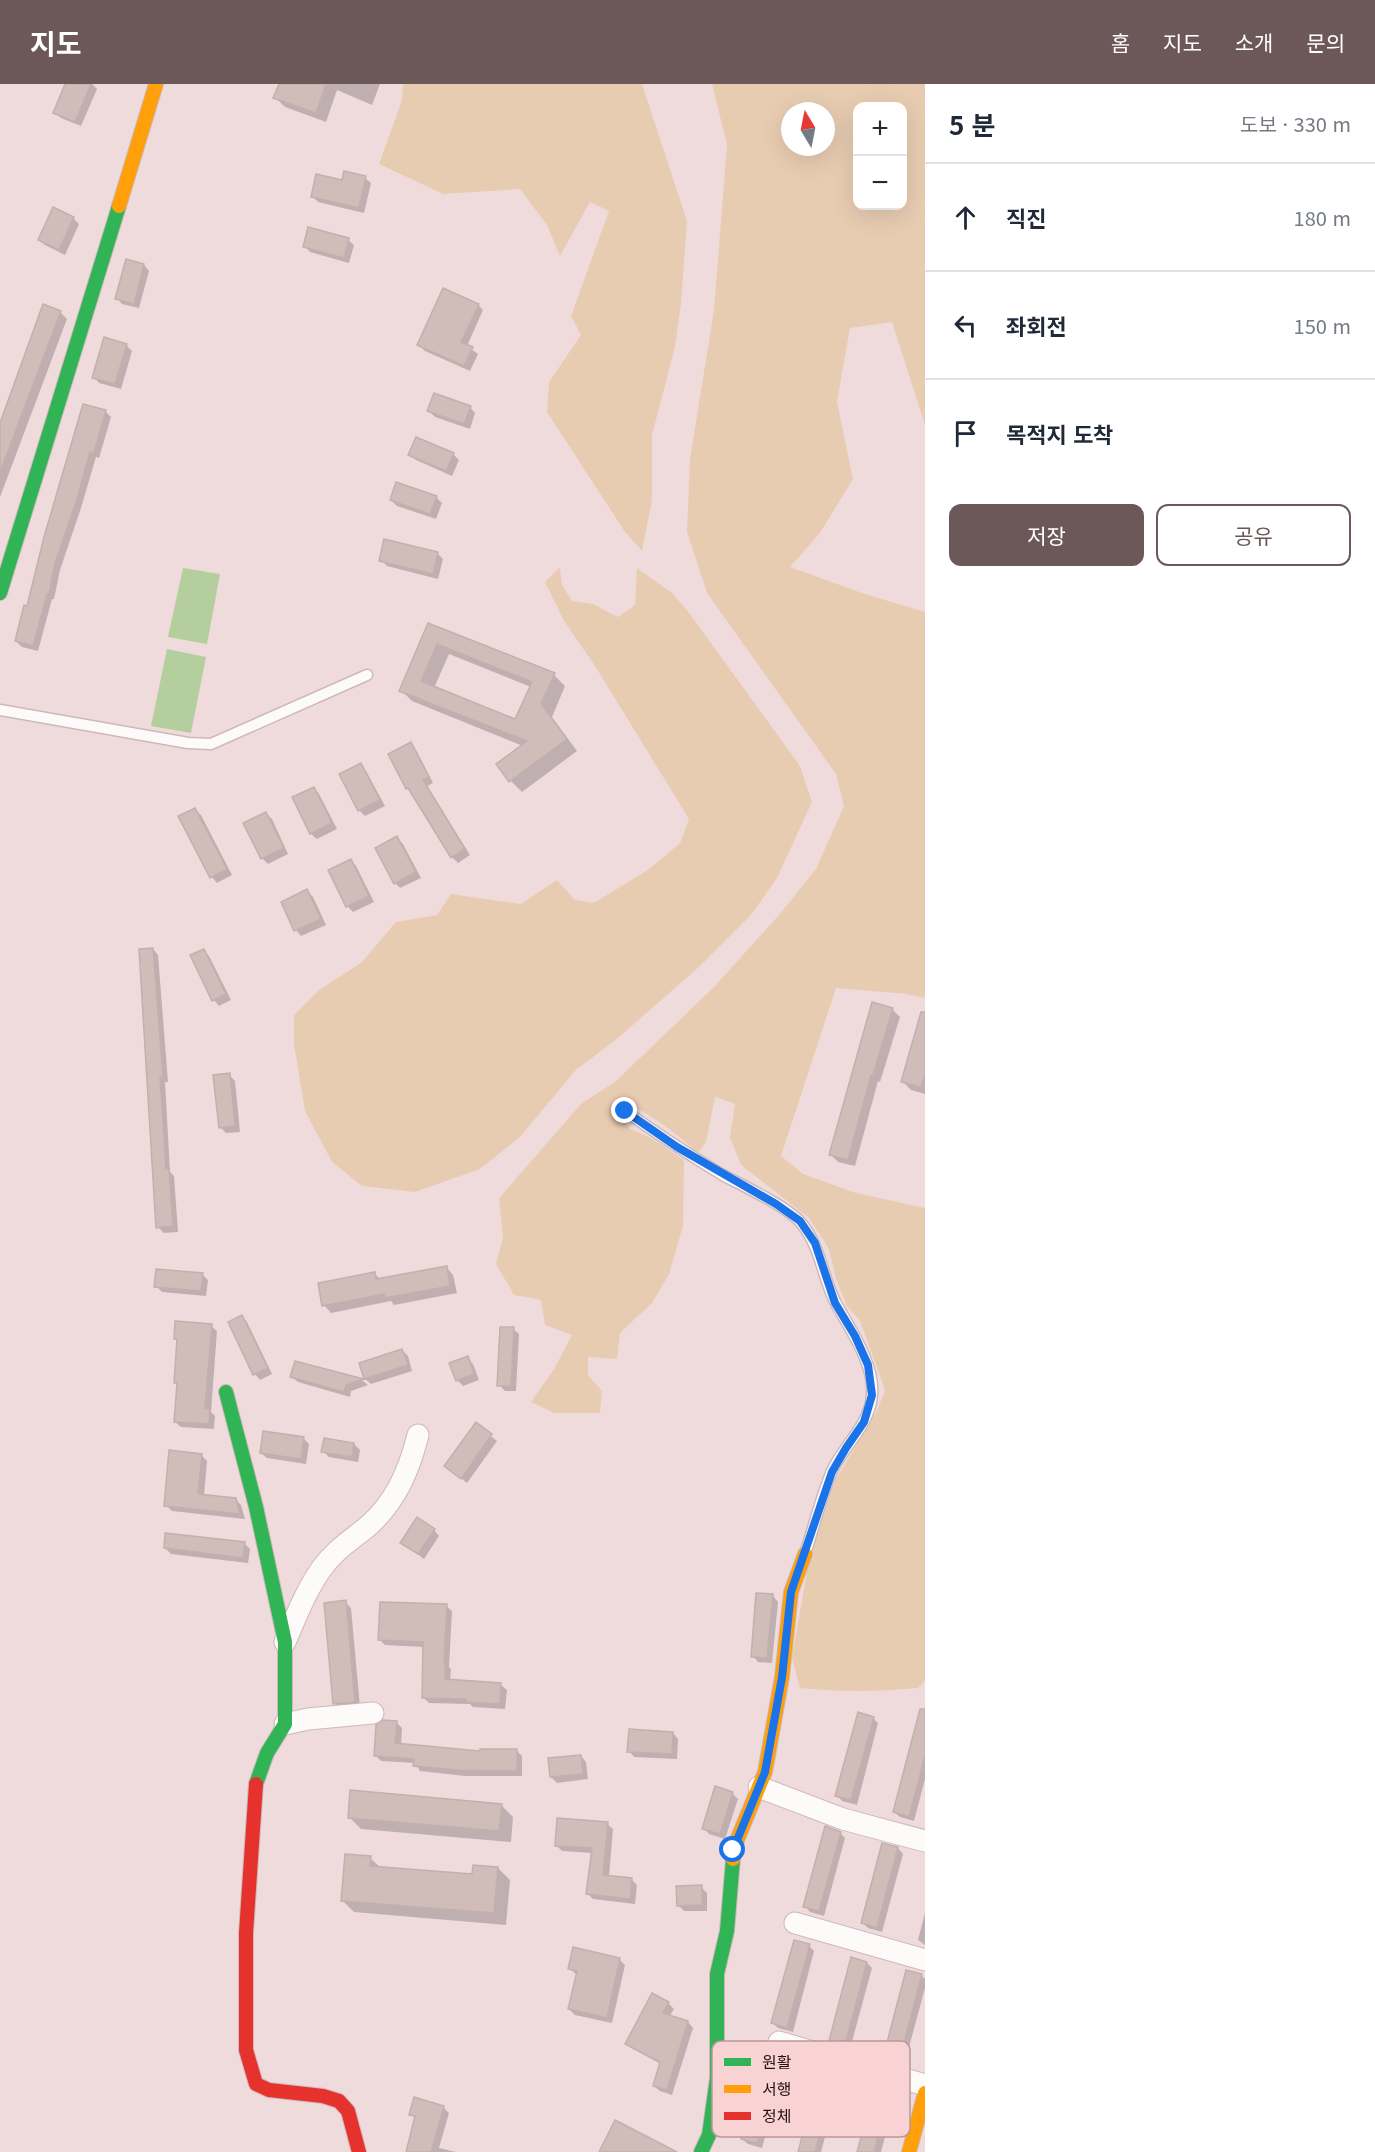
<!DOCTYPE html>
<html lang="ko">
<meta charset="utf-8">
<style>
body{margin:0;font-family:Georgia,"Noto Sans KR",serif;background:#f6f6f7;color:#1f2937}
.controls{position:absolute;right:18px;top:18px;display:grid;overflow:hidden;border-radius:12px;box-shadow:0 6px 24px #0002}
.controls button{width:54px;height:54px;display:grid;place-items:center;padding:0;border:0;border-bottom:2px solid #e0e1e3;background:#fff;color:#1f2937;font:30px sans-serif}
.compass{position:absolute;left:781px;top:18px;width:54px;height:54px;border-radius:50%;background:#fff;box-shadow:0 6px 24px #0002;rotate:350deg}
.stop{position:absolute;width:18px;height:18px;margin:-14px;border:4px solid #1a73e8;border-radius:50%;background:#fff}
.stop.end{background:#1a73e8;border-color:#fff;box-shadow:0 2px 6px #0008}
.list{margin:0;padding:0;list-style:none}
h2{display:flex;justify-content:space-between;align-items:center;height:78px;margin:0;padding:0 24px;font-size:26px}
h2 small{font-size:20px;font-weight:400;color:#747a83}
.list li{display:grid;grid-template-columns:39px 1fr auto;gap:18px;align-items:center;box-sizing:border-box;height:108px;padding:0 24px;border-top:2px solid #e0e1e3}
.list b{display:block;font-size:22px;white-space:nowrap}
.list em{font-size:20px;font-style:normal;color:#747a83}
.actions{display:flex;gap:12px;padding:18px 24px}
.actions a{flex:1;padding:14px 0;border:2px solid #6d5859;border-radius:12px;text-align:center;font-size:21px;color:#6d5859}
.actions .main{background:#6d5859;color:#fff}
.icon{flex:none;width:33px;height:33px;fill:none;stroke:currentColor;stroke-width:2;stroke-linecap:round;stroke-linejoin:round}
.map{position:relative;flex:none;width:925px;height:2068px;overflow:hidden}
header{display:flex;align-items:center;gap:36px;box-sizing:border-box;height:84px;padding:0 30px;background:#6d5859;color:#fff}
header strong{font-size:28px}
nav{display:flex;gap:33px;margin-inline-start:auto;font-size:21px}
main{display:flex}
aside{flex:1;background:#fff}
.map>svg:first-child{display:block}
.green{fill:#e8ccb2;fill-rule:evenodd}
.water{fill:#b5ce9e}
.shadow{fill:#0003;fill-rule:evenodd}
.building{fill:#d0bcb9;stroke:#c3b0ad;stroke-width:1.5;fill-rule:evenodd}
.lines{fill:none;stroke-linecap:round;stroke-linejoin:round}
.lane-casing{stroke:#ceb9ba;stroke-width:13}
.street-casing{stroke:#ceb9ba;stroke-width:23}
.fast-casing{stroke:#ceb9ba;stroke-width:16}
.slow-casing{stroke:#ceb9ba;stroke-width:16}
.jam-casing{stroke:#ceb9ba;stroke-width:16}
.lane{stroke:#fdfafa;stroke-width:10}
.street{stroke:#fdfafa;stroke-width:21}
.fast{stroke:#30b455;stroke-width:14}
.slow{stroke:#ff9f0a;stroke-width:14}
.jam{stroke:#e5322d;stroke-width:14}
.route{stroke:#1a73e8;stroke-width:8}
.key{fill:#f9d2d4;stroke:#ba989a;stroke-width:1.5}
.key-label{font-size:16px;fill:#271213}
</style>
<header>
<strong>지도</strong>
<nav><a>홈</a><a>지도</a><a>소개</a><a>문의</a></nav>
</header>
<main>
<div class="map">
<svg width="925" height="2068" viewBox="0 0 925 2068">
<rect width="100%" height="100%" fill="#f0dbdc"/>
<g class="green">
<path d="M403,0H642L687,137L681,219L675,263L652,351V416L642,467L625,448L547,328L549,298L581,251L571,232L609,127L590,118L560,172L547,141L520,105L443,110L379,80L402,16Z"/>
<path d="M712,0H925V341L892,238L850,244L837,318L853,395L820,449L790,483L865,510L925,528V914L906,910L836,904L781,1072L803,1090L856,1109L925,1124V1597L918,1604C878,1608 840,1608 800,1604L792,1574L810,1470L836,1395L876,1329L885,1306L860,1237L847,1222L836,1195L829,1165L809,1134L741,1081L730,1053L735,1020L715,1013L706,1058L698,1069C676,1049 654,1033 628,1019L613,1024L630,1045L651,1054L684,1076L683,1142L669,1190L652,1219L620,1249L617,1275L588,1273V1291L602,1307L600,1329H554L531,1318L554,1285L572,1251L545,1241L541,1216L514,1211L496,1180L503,1153L499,1114L581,1020L616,997L714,903L779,831L816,785L844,722L836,690L707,509L687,448L690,375L714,226L727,61ZM858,22H902V122H858ZM790,27H826V63H790Z"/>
<path d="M560,483L562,501L572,517L593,520L618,533L635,521L637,484L672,509L687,526L800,682L812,718L777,794L751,831L700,882L618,954L576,986L520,1053L480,1085L415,1108L362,1102L332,1078L305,1027L294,960V931L319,906L361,879L396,838L437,831L451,810L521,820L557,796L575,816L594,819L649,785L680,759L689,735L595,582L564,537L545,498Z"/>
</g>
<g class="water">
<path d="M183,484L220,490L207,560L168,553Z"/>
<path d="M167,565L206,573L191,649L151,642Z"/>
</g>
<g class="shadow">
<path d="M67,0H92L97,5L81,42L61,34L55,28Z"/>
<path d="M280,0H380L372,21L337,6L326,38L285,23L275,13Z"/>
<path d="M365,94L371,99L364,129L318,118L312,112Z"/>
<path d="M53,125L74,135L79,140L65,171L45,161L39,156Z"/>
<path d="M348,156L354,161L349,179L310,168L305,162Z"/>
<path d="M144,181L149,187L139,224L122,220L117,214Z"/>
<path d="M478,221L483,226L467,262L478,270L470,287L425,267L419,261Z"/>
<path d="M60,228L67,235L0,413V342Z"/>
<path d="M126,261L132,267L121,305L99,299L94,293Z"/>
<path d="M470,323L475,329L470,345L435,333L429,327Z"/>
<path d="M105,327L111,333L99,374L96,373L81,424L60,486L54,515H52L38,567L22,563L16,557Z"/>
<path d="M453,370L459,376L452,392L416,376L410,371Z"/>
<path d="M436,413L442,419L436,435L397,422L391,416Z"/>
<path d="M437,469L443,475L438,495L387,482L381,476Z"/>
<path d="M428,541L554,591L565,602L552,633L577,667L522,708L511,697L523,662L412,617L401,606ZM449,570L531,603L516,637L434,604Z"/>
<path d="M411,660L416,666L433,699L427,702L470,771L458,779L452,773L408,704Z"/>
<path d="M360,681L366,687L385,722L365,732L359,726L341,691Z"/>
<path d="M314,704L319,710L337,745L317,755L311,750L294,714Z"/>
<path d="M195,726L201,731L232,791L217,799L212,793Z"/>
<path d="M266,730L272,735L288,770L268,780L262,774Z"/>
<path d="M397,754L403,760L421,794L400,804L395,799Z"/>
<path d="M351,777L356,782L374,818L353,828L347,822Z"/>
<path d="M307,807L313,813L326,841L301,852L296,846Z"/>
<path d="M153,865L158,871L168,998H165L170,1088L174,1092L178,1148L164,1149L158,1143Z"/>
<path d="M203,866L209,872L231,916L219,922L214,916Z"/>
<path d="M892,925L900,933L880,998L878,997L855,1082L838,1078L830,1070Z"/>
<path d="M925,929V1010L911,1006L902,997Z"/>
<path d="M229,991L235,997L240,1048L226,1049L220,1043Z"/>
<path d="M446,1183L453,1191L457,1209L394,1221L391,1217L331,1229L324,1221L374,1189L380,1195Z"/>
<path d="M202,1190L208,1196L206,1212L162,1208L156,1202Z"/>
<path d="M242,1232L247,1238L272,1290L260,1296L255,1290Z"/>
<path d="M211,1242L217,1247L211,1328L215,1332L214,1345L181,1343L175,1338L178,1258L175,1254Z"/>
<path d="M513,1245L519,1250L516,1307H505L499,1301Z"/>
<path d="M402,1266L408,1272L412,1287L371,1300L365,1295Z"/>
<path d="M467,1274L473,1280L479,1296L463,1302L457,1296Z"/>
<path d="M296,1278L363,1297L368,1301L351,1307L350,1313L298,1298L292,1293Z"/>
<path d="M476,1340L497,1357L467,1399L446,1382Z"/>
<path d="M303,1354L309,1360L306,1380L267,1374L261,1369Z"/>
<path d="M354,1360L360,1366L358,1378L329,1373L323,1367Z"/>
<path d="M202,1372L207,1377L204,1412L235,1415L241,1421L245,1435L172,1427L166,1421Z"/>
<path d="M434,1446L439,1452L424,1475L402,1458Z"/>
<path d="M244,1459L250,1465L248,1479L171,1470L165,1464Z"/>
<path d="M773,1512L778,1518L772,1579L758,1578L753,1572Z"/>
<path d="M345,1518L351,1524L360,1623L340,1625L335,1619Z"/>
<path d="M446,1522L452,1527L449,1583L451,1585L450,1597L501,1601L507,1606L505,1625L473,1623L470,1620L429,1619L423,1613L425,1563L385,1561L380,1556Z"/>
<path d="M873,1634L878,1639L857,1721L842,1717L837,1711Z"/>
<path d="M396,1638L402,1644L401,1661L481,1668L516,1666L522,1672V1692H465L420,1687L415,1679L381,1677L376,1672Z"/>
<path d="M673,1649L678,1655L677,1675L634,1673L629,1667Z"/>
<path d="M925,1649V1695L914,1737L900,1733L894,1728Z"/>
<path d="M581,1672L586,1678L588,1695L557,1699L551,1693Z"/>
<path d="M732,1709L738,1715L725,1755L709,1750L704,1744Z"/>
<path d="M501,1721L513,1733L511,1758L361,1745L349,1733Z"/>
<path d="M607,1740L613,1745L609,1793L632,1796L637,1801L635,1820L593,1815L587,1809L593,1769L562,1767L556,1761Z"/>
<path d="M840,1749L845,1754L824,1832L810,1828L805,1822Z"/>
<path d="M883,1761L898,1764L903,1770L882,1848L868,1844L863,1839Z"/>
<path d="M370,1774L381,1784L474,1792L498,1784L510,1796L506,1841L354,1828L342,1816Z"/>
<path d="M701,1803L707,1809V1827H684L678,1821Z"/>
<path d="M925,1829V1861L918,1856Z"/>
<path d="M809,1862L814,1867L793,1948L778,1944L773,1939Z"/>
<path d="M619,1875L625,1881L612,1939L575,1931L569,1925L577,1891L570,1885Z"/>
<path d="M867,1879L872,1884L850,1965L836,1962L831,1956Z"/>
<path d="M907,1888L922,1892L925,1895V1904L905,1978L891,1975L886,1969Z"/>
<path d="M668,1919L674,1925L669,1933L688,1938L693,1944L672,2011L660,2007L654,2002L661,1980L633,1965L627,1959Z"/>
<path d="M778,1977L784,1983L762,2064L748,2060L742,2055Z"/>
<path d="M835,1992L840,1997L821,2068H799Z"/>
<path d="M891,2006L896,2012L881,2068H859Z"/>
<path d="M415,2015L444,2024L449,2029L439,2064L456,2068H408L416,2035L411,2030Z"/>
</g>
<g class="building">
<path d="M65,0H91L75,38L53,29Z"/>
<path d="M279,0H326L316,29L273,14Z"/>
<path d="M344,87L366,92L359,124L311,113L316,90L342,96Z"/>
<path d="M53,123L74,133L59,166L38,156Z"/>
<path d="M308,143L349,154L344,174L303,163Z"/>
<path d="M126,175L144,180L134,220L115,215Z"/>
<path d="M443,204L479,220L461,258L473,263L464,282L417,261Z"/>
<path d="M43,220L61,227L0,388V339Z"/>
<path d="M104,253L127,260L115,300L92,294Z"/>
<path d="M434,309L471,322L464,340L427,327Z"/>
<path d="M83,320L106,326L94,369L90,368L76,418L55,479L49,510H47L33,562L15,557L24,521L27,522L44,453Z"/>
<path d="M416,353L454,369L446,387L408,371Z"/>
<path d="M396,398L437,412L430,430L390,416Z"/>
<path d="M384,455L438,468L433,490L379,477Z"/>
<path d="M428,539L555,589L541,620L567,655L509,698L496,680L527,657L399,607ZM437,560L532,598L515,635L421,597Z"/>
<path d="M411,658L429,693L423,696L465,765L451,774L408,704L406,705L388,670Z"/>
<path d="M361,679L380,716L358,727L339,690Z"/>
<path d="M314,703L332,739L310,750L292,713Z"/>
<path d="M195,724L227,785L210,794L178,732Z"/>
<path d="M266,728L284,764L261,775L243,739Z"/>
<path d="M397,752L416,788L394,800L375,764Z"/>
<path d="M351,775L369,812L346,823L328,786Z"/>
<path d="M307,805L321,835L294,847L281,818Z"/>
<path d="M153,864L163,992L160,993L166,1085H169L173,1142L156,1144L139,865Z"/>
<path d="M204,865L226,910L212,917L190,871Z"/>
<path d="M872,918L893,924L873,991H871L848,1076L829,1071Z"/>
<path d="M921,928H925V990L921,1003L901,998Z"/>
<path d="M230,989L235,1042L219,1044L213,991Z"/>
<path d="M447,1182L450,1202L385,1214L384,1210L322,1222L318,1199L375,1188L376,1195Z"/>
<path d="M156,1185L203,1189L201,1207L154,1203Z"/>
<path d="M242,1231L268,1284L253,1291L228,1238Z"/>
<path d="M175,1237L212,1240L205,1324L210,1325L209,1340L174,1338L177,1299H174L177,1255H174Z"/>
<path d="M500,1243H514L511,1302H497Z"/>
<path d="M402,1265L408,1281L364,1295L359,1279Z"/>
<path d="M468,1272L474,1290L456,1297L449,1279Z"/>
<path d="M295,1277L364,1295L346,1301L344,1308L290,1293Z"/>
<path d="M476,1338L492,1350L461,1395L444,1382Z"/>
<path d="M263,1347L304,1353L301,1375L260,1369Z"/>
<path d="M324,1354L354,1359L352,1373L321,1368Z"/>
<path d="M169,1366L202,1370L198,1410L236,1414L240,1430L164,1422Z"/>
<path d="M417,1433L435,1445L418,1470L400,1459Z"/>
<path d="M165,1449L245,1458L243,1474L164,1464Z"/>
<path d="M756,1509L773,1510L767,1574L751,1573Z"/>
<path d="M346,1516L355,1618L333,1620L324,1519Z"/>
<path d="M380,1518L447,1520L444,1577L445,1578V1595L501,1599L500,1620L466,1618V1615L422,1614L423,1558L378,1556Z"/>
<path d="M920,1625H925V1672L909,1733L893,1728Z"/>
<path d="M858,1628L874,1633L851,1716L835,1712Z"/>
<path d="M383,1636L397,1637L395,1659L480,1667V1665H517V1687L458,1686L413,1682L414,1675L374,1672L376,1641Z"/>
<path d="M629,1645L673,1648L672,1670L627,1668Z"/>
<path d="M581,1671L583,1690L550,1693L548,1674Z"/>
<path d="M715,1702L733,1708L720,1750L702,1745Z"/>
<path d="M350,1706L502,1720L499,1747L348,1734Z"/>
<path d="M557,1734L608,1738L603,1791L632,1794L630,1815L586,1810L592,1764L555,1762Z"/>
<path d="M825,1742L841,1748L819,1827L803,1823Z"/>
<path d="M882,1759L898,1763L877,1844L861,1839Z"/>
<path d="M345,1770L371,1772L370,1782L472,1790L473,1781L498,1783L494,1829L341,1817Z"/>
<path d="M702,1801V1821L677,1822L676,1802Z"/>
<path d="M794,1856L810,1860L787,1944L771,1939Z"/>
<path d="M573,1863L620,1874L607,1934L568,1925L577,1887L568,1885Z"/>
<path d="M851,1873L867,1878L845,1961L829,1957Z"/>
<path d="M906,1886L922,1890L900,1974L884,1970Z"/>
<path d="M652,1909L669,1918L663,1929L688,1937L667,2006L653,2002L660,1978L625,1960Z"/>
<path d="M763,1972L779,1976L757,2059L741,2055Z"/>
<path d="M820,1986L836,1991L821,2045L815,2068H798Z"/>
<path d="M875,2001L891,2005L881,2042L874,2068H857Z"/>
<path d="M414,2013L444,2022L431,2068H406L415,2032L409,2031Z"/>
<path d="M615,2036L677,2068H599Z"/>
</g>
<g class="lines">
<g class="lane-casing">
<g id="lane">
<path d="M0,626L188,659L211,660L367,591"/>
<path d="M625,1027C656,1049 688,1070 721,1090C741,1101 789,1123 802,1140C823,1167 822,1196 838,1223C852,1248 875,1282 872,1311C870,1341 844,1361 832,1387C821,1413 814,1443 805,1470"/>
</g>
</g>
<g class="street-casing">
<g id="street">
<path d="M285,1558C296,1533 306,1506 322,1484C335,1466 351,1456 367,1443C395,1419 409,1387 418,1351"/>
<path d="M285,1640L308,1635L373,1629"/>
<path d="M759,1703L843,1735L925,1757"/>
<path d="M795,1839L925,1876"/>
<path d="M779,1958L925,2001"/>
</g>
</g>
<g class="fast-casing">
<g id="fast">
<path d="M0,509L119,122"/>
<path d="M226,1308L256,1423L285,1558V1640L267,1669L256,1700"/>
<path d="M701,2068L709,2051L717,1994V1890L727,1847L733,1775"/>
</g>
</g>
<g class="slow-casing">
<g id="slow">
<path d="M119,122L156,0"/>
<path d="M733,1775V1766L765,1688L782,1593L791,1508L805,1470"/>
<path d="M909,2068L925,2009"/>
</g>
</g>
<g class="jam-casing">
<path id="jam" d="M256,1700L246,1849V1966L256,2000L269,2006L323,2012L339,2017L348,2027L359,2068"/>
</g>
<use href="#lane" class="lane"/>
<use href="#street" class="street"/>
<use href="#fast" class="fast"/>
<use href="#slow" class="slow"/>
<use href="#jam" class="jam"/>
</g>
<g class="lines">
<path class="route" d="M625,1027L677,1063L776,1120L800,1137L815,1159L835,1219L855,1252L868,1281L872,1311L864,1338L846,1364L832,1388L791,1508L782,1593L765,1688L733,1766"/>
</g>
<rect x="712" y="1957" width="198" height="96" rx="9" class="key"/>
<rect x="724" y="1974" width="27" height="8" fill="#30b455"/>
<rect x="724" y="2001" width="27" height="8" fill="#ff9f0a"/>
<rect x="724" y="2028" width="27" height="8" fill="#e5322d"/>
<g class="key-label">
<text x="762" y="1984">원활</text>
<text x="762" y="2011">서행</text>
<text x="762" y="2038">정체</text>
</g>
</svg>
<div class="controls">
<button>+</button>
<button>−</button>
</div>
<svg class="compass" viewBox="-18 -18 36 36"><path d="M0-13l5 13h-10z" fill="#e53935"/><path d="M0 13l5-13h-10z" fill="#747a83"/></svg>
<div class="stop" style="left:733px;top:1766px"></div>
<div class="stop end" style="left:625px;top:1027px"></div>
</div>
<aside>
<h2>5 분<small>도보 · 330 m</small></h2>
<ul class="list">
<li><svg class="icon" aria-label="ahead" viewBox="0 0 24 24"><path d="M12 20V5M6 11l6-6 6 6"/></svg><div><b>직진</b></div><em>180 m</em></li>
<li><svg class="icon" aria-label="left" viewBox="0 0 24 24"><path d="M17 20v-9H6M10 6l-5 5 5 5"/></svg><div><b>좌회전</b></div><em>150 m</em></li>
<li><svg class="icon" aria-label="arrive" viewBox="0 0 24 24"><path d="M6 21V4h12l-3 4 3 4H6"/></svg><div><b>목적지 도착</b></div></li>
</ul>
<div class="actions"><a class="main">저장</a><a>공유</a></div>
</aside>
</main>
